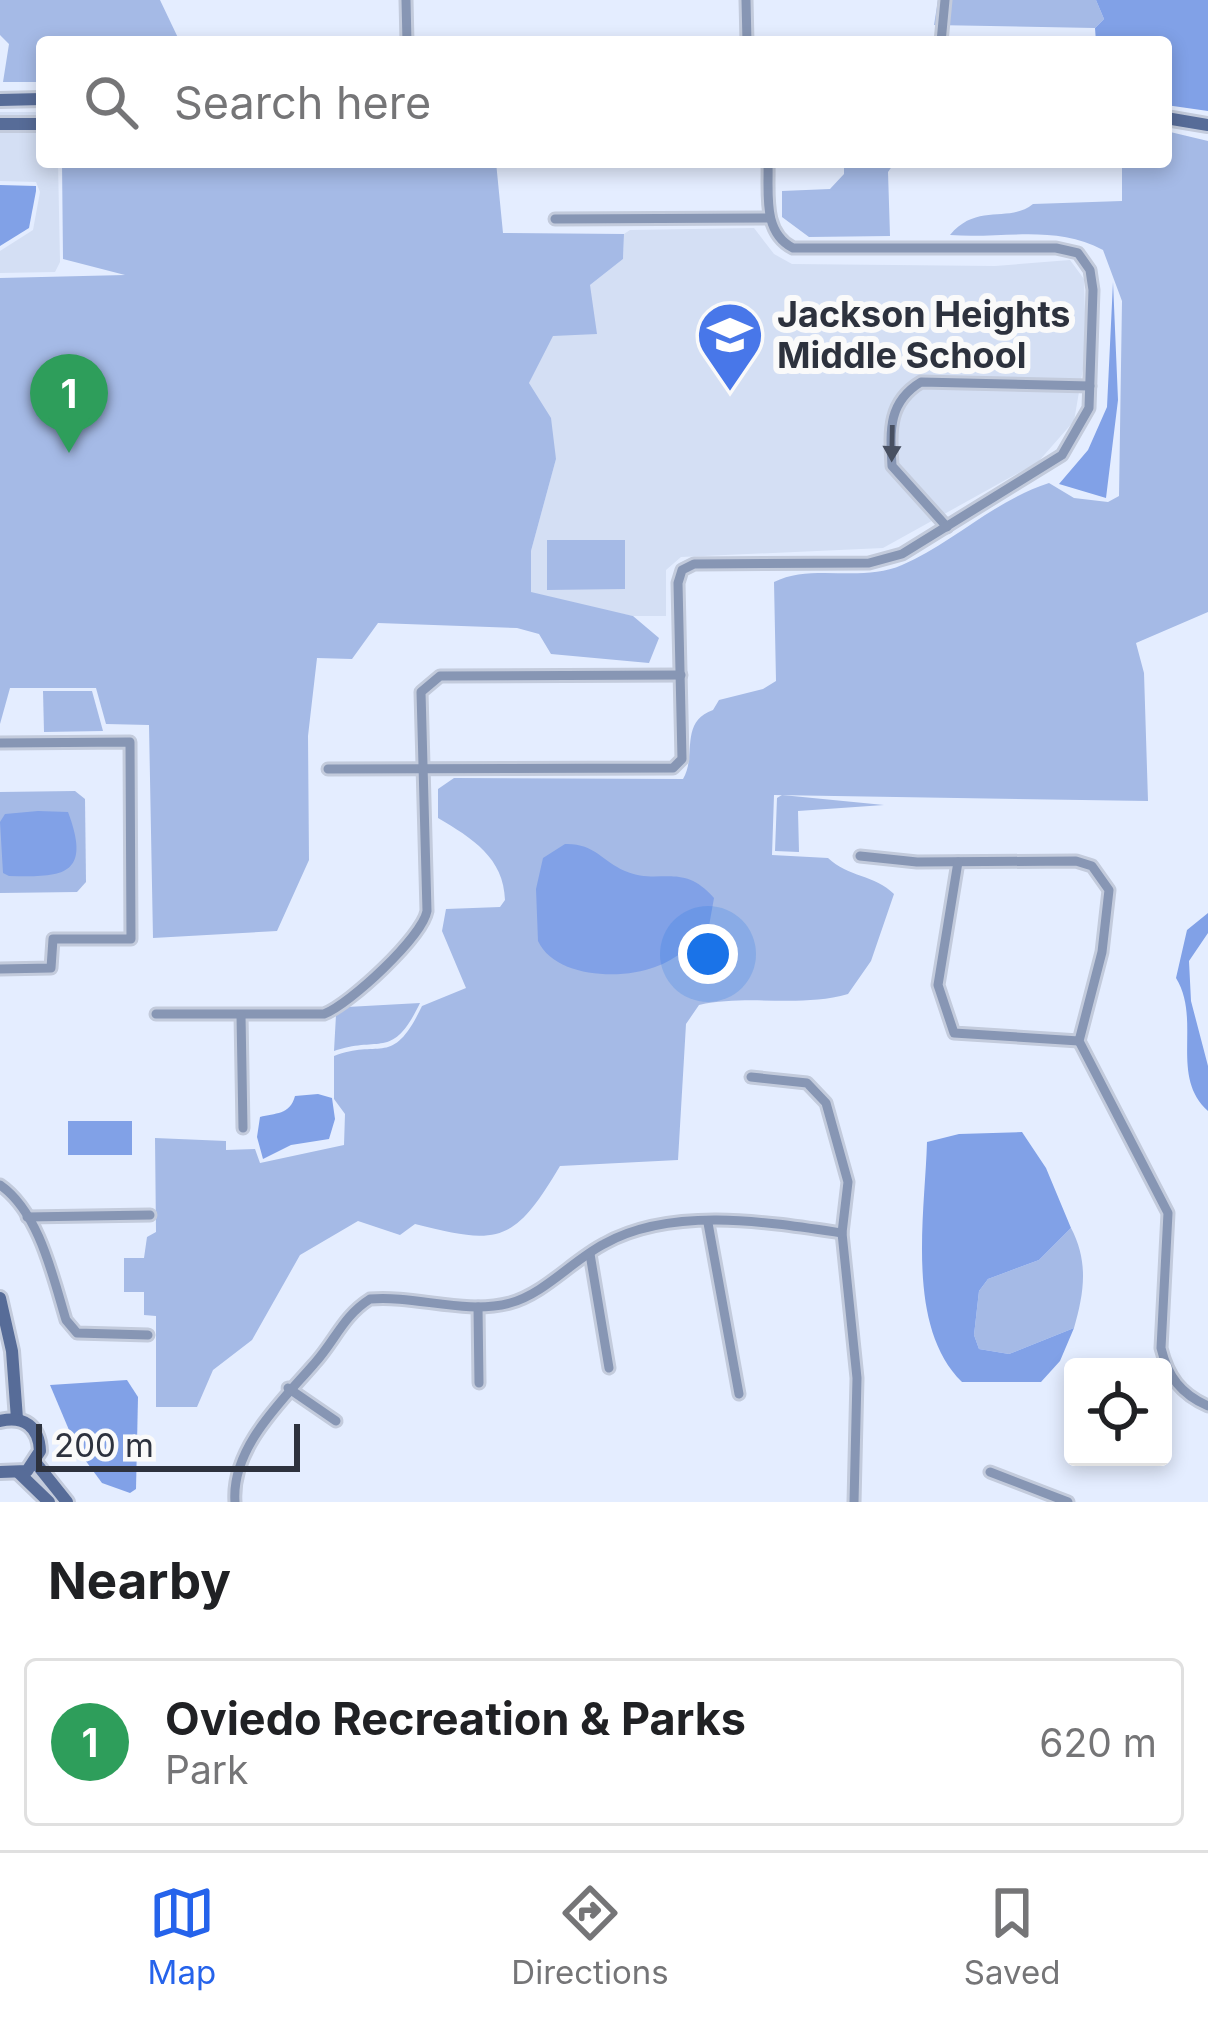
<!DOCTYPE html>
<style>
body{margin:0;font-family:Inter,sans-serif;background:#f2f2f2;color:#202124}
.controls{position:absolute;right:36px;bottom:36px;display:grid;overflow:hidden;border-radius:12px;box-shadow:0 6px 18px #0003}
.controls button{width:108px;height:108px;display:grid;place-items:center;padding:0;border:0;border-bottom:3px solid #e0e0e0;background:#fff;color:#202124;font:60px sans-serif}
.scale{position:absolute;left:36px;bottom:30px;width:264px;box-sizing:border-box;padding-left:12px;border:6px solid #2d323e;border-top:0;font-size:33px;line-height:42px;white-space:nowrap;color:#2d323e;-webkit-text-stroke:9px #fafafa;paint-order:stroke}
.you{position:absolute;left:708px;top:954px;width:42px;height:42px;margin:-30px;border:9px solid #fff;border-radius:50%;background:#1a73e8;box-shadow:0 0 0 18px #1a73e833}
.badge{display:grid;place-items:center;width:78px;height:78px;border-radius:50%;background:#2563eb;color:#fff;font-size:39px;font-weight:700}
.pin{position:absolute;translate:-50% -99px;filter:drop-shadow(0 3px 6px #0008)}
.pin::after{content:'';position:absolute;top:63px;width:42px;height:36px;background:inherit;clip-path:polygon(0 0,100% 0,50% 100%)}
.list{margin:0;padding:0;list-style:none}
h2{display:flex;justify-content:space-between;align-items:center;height:156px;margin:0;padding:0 48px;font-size:51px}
h2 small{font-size:39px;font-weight:400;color:#757577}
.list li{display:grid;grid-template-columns:78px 1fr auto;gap:36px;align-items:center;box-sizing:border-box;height:168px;margin:0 24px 24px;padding:0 24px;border:3px solid #e0e0e0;border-radius:12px}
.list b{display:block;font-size:45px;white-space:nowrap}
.list p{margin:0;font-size:39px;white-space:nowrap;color:#757577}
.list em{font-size:39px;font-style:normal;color:#757577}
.icon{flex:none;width:66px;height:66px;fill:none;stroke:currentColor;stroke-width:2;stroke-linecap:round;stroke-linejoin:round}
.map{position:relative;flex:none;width:1208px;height:1502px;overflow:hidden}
.search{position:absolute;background:#fff;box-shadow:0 6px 18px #0003;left:36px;right:36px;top:36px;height:132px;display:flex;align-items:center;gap:30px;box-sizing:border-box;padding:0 42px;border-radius:12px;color:#757577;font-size:45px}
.sheet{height:348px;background:#fff}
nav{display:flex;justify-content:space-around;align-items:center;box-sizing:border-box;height:168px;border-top:3px solid #e0e0e0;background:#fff;font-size:33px;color:#757577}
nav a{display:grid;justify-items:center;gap:6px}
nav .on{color:#2563eb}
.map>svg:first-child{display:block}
.built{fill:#d4dff4}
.green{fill:#a5bae6}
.water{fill:#81a1e7}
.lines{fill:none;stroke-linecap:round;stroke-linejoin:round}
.street-casing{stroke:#c3cbdc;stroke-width:15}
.secondary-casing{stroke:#c3cbdc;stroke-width:18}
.street{stroke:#8796b4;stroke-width:9}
.secondary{stroke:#576c98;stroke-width:12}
.oneway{fill:#485061}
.labels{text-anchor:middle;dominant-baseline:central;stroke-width:12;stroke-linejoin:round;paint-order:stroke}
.poi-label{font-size:36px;font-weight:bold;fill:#2d323e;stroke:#fafafa;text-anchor:start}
</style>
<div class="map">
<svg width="1208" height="1502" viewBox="0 0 1208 1502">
<rect width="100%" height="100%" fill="#e4edff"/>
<g class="built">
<path d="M0,112H42V162H58L60,262L55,272L0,273V251L33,230L40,192L36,182L0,181Z"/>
<path d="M754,228L774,254L792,264L995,266L1070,260L1084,279L1085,313L1084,363L1074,421L1038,462L883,548L681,557L666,570V616H633L537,597L531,593V551L556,459L529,383L552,336L590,285L623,259L624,234L630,230Z"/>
</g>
<g class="green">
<path d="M0,0H160L180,42H42V82H3L9,44L0,35Z"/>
<path d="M938,0H1096L1104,19L1095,28L934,25Z"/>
<path d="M1166,131L1208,141V612L1136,643L1144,673L1148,801L774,795L772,855L828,858C848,877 875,875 894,894L871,961L848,994C799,1008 749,994 699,1005L686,1024L678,1160L560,1166C515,1242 500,1246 415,1224L400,1235L358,1221L300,1255L252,1340L213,1370L197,1407H156V1316L144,1315V1292H124V1258H144L147,1237L156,1232L155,1138L226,1141V1150L255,1149L260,1163L344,1145L345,1114L334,1099V1056C381,1038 392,1069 422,1006L466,988L442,931L446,909L500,907L505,900C504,858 472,838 438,818V789L454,778L683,779C697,756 679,722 713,710L719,700L763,689L776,681L774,582C812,563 861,583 902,565C953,543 995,500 1049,483L1074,498L1108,502L1119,496L1122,301L1103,250C1054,224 1004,239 950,235C978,202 1008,224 1033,204L1122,201V162H1166Z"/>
<path d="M62,162L134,168L138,162H496L503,233L624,234L623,259L590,285L597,334L553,336L529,383L551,418L556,459L531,551V592L633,616L659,638L649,663L551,654L539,634L517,628L378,623L352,659L317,658L308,736L309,860L277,931L153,938L149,725L106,724L96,688H10L0,724V278L125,275L63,259Z"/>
<path d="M844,162H895L888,172L890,236L809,237L782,217V191L830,189L844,174Z"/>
<path d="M547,540H625V589L547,590Z"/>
<path d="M43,691H92L103,731L44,732Z"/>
<path d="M75,791L85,799L86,882L77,892L0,893V792Z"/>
<path d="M782,795L884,805L798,811L799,852L775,851L777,798Z"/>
<path d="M420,1003C392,1061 381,1035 334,1051L336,1015L347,1007Z"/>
<path d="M1071,1228C1089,1262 1084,1293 1074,1328L1009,1354L979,1349L974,1335L979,1291L988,1279L1039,1260Z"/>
</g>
<g class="water">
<path d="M1096,0H1208V111L1166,105V42H1096L1095,28L1104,19Z"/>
<path d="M0,185L36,186V191L29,228L0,246Z"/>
<path d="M1113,282L1118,400L1106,498L1059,484L1088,450L1107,407Z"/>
<path d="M38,811L68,812C93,878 60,877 9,876L3,873L0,822L5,814Z"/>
<path d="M565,844C594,843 602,861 625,871C659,886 682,861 714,898L709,926C695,943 676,960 655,967C622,980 555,978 538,941L536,889L543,858Z"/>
<path d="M1208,913V933L1189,961L1191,1001L1208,1066V1111C1169,1076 1202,1020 1176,978L1187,930Z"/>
<path d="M318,1094L332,1098L335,1119L329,1139L291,1145L263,1159L257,1137L260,1117C275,1113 290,1115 295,1096Z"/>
<rect x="68" y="1121" width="64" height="34"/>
<path d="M1022,1132L1046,1168L1071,1228L1039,1260L988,1279L979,1291L974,1335L979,1349L1009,1354L1074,1328L1060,1361L1041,1382H962C905,1326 925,1214 927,1142L959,1134Z"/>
<path d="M127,1380L138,1397L136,1489L130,1493L102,1483L77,1449L50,1385Z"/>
</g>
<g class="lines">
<g class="street-casing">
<g id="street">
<path d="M406,0L407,42"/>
<path d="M746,0L747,42"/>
<path d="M941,42L945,0"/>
<path d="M555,219L770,218"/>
<path d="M947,527L892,466C890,430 888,402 921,382L1090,386"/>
<path d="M0,743L130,742L131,939H53L51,968L0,969"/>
<path d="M328,769L673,768L682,759L678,583L682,570L694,564L869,563L902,554L1062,455L1089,408L1093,290L1090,270L1078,253L1056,248H793C762,232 769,193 768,162"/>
<path d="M860,856L917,862L1076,861L1092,866L1109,890L1102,952L1079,1041L1168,1213L1161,1348C1168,1377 1181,1394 1208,1406"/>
<path d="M958,862L938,985L954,1033L1079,1041"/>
<path d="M156,1014H324C350,1004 422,937 427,911L421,692L440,676L681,675"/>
<path d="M241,1015L243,1128"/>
<path d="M751,1077L807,1083L826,1103L848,1182L842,1233L857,1378L854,1502"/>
<path d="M0,1185C39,1212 53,1277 66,1320L77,1333L148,1335"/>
<path d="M27,1217L150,1215"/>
<path d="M708,1223L739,1394"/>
<path d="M590,1254L609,1368"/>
<path d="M478,1307L479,1383"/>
<path d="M288,1388L336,1421"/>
<path d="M990,1472L1068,1502"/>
<path d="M235,1502C231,1448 282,1401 314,1364C335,1341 343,1316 370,1299C416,1295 464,1315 510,1303C544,1294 573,1260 604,1244C672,1206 768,1222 842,1233"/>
</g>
</g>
<g class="secondary-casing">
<g id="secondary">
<path d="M0,100L42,99"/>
<path d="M1166,118L1208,125"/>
<path d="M0,124H42"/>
<path d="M0,1298L12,1351L17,1419"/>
<path d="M0,1421C24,1415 39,1427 40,1451L27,1471L0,1472"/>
<path d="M35,1462L67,1502"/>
<path d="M19,1473L49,1502"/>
</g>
</g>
<use href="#street" class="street"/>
<use href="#secondary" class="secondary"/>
</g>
<defs><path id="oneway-solid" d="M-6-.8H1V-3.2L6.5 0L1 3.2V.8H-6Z" transform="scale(3)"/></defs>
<use class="oneway" href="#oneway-solid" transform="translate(892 443) rotate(91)"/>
<defs>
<g id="school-pin" transform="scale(3.45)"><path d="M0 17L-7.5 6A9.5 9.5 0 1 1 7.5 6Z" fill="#4877e9" stroke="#fafafa"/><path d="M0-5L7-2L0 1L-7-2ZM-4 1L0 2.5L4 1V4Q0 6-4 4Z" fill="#fff"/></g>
</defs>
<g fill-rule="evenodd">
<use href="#school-pin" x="730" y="335"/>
</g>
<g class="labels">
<g class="poi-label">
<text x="777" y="314">Jackson Heights<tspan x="777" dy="41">Middle School</tspan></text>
</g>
</g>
</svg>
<div class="controls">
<button><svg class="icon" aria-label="locate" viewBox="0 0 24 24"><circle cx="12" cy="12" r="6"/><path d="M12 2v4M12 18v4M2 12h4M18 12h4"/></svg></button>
</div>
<div class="scale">200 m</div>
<div class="you"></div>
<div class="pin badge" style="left:69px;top:453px;background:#2e9e5b">1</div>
<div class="search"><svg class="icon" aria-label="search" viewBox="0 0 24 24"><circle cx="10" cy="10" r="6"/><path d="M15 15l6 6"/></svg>Search here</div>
</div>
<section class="sheet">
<h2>Nearby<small></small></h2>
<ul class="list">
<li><span class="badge" style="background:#2e9e5b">1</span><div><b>Oviedo Recreation &amp; Parks</b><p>Park</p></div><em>620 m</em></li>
</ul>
</section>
<nav>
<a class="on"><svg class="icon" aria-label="map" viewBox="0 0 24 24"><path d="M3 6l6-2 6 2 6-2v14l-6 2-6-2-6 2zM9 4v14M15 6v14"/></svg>Map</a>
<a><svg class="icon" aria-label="directions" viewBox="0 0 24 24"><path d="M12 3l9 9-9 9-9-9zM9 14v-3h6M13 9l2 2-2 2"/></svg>Directions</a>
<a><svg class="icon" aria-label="saved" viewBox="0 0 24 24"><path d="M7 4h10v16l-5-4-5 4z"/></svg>Saved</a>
</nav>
